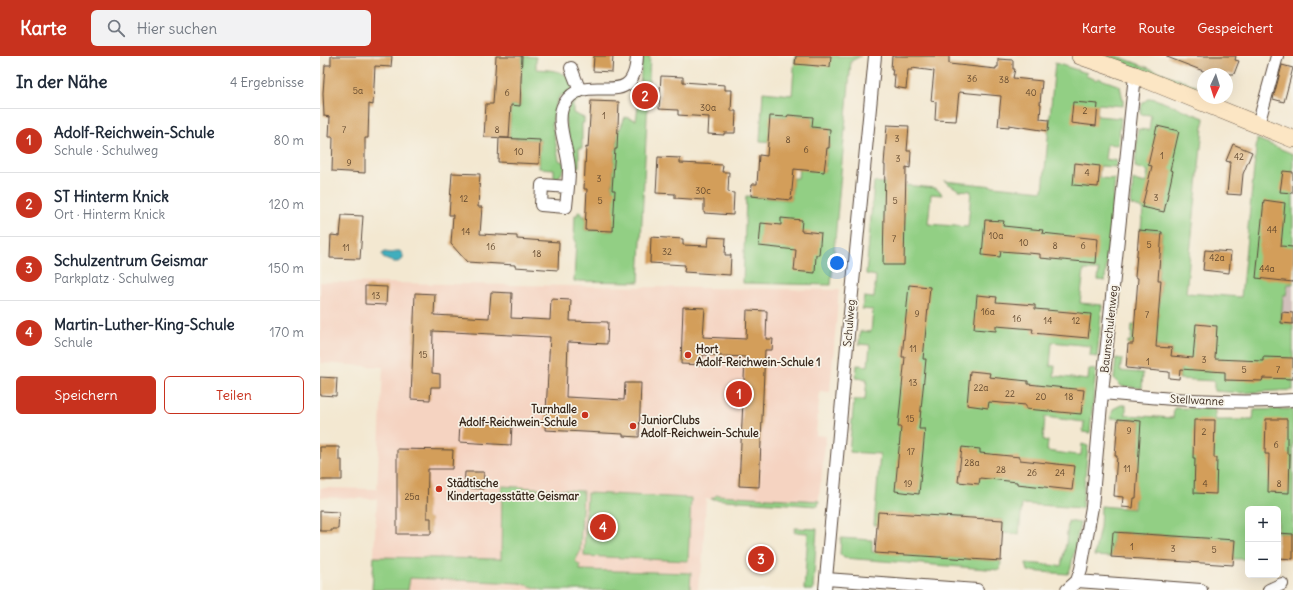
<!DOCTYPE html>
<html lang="de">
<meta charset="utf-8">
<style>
body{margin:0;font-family:Delius,sans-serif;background:#f2f2f3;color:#1f2937}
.controls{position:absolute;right:12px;bottom:12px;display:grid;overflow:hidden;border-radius:6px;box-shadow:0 4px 16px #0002}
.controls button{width:36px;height:36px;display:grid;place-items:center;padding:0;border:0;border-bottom:1px solid #e0e1e3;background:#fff;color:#1f2937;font:20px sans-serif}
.compass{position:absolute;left:877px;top:12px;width:36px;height:36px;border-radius:50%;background:#fff;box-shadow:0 4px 16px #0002;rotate:184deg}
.you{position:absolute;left:517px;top:207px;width:14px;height:14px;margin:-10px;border:3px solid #fff;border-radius:50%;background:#1a73e8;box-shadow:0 0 0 6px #1a73e833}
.badge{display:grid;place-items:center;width:26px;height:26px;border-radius:50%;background:#c8321e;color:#fff;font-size:13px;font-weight:700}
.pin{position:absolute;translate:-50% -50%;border:2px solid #fff;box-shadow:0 1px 4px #0006}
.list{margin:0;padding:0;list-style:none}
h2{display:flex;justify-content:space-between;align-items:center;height:52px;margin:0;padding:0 16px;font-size:17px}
h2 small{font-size:13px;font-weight:400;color:#747a83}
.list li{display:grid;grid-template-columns:26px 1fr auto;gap:12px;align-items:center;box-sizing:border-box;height:64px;padding:0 16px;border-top:1px solid #e0e1e3}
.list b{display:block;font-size:15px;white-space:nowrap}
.list p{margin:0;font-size:13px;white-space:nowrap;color:#747a83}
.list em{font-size:13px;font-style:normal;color:#747a83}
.actions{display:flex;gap:8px;padding:12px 16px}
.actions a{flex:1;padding:9px 0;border:1px solid #c8321e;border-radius:6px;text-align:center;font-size:14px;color:#c8321e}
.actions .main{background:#c8321e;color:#fff}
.icon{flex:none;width:22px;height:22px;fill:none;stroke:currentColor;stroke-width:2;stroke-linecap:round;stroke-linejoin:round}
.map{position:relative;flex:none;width:973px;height:534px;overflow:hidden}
header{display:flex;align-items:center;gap:24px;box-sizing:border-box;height:56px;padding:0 20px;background:#c8321e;color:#fff}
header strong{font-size:19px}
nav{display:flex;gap:22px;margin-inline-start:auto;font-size:14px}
.search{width:280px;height:36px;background:#f2f2f3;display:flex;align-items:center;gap:10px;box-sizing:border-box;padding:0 14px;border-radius:6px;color:#747a83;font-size:15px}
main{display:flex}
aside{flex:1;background:#fff}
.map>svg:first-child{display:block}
.built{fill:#f5d3c1}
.industrial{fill:#d1c0bc}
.green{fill:#92cf84;stroke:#667c51}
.water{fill:#40aebd;stroke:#3e6c6e}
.building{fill:#d39e5a}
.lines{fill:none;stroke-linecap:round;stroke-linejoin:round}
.street-casing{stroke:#574639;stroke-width:14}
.secondary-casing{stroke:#574639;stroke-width:18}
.street{stroke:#fff;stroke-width:12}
.secondary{stroke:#fce6c4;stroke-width:17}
.poi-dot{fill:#c8321e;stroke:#f7f3e8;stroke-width:1.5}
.labels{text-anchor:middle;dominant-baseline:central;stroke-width:3.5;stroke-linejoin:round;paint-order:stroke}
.number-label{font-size:9px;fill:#61472d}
.street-label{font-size:11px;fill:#3b2a1e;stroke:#f7f3e8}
.poi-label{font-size:11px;font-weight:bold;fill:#3b2a1e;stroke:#f7f3e8;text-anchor:start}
</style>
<header>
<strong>Karte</strong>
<div class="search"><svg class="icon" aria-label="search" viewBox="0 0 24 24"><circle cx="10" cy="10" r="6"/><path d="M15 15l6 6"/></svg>Hier suchen</div>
<nav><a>Karte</a><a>Route</a><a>Gespeichert</a></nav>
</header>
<main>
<aside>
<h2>In der Nähe<small>4 Ergebnisse</small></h2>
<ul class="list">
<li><span class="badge">1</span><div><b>Adolf-Reichwein-Schule</b><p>Schule · Schulweg</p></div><em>80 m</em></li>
<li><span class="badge">2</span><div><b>ST Hinterm Knick</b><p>Ort · Hinterm Knick</p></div><em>120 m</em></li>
<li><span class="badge">3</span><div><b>Schulzentrum Geismar</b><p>Parkplatz · Schulweg</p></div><em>150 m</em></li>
<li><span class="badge">4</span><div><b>Martin-Luther-King-Schule</b><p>Schule</p></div><em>170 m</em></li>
</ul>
<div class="actions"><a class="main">Speichern</a><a>Teilen</a></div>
</aside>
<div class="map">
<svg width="973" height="534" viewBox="0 0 973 534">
<rect width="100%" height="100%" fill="#f7f3e8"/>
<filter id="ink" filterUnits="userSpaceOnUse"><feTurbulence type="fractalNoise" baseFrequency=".025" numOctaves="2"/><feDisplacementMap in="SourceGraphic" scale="8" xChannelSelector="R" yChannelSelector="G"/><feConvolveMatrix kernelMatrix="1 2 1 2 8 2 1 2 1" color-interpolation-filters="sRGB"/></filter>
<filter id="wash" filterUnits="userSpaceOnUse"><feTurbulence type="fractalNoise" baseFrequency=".012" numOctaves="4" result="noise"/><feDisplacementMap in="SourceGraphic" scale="16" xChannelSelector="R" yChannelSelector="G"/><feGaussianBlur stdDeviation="0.9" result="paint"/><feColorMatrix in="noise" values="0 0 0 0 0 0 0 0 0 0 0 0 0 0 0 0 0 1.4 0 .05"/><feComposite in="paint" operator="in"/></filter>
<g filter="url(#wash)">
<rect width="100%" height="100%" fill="#f3e8d1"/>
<path class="built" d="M0,226L519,234L510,336L500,335L496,379L506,380L498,450L386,443L382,511L379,521L378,534H52L57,443L0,441V432L57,433L63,311L0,307Z"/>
<path class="industrial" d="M968,228H973V268L961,267L963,239H966Z"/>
<g class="green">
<path d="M202,0L216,1V13C229,14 242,14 253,24L252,33L245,40L240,39L235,51L232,68L239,104L243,106L245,111L240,120L234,122V113L219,112L220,84L189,82L191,49L200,50Z"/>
<path d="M322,0H330L319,226L254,225L256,184H254L255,159H258V156H262V160H266L265,174L293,175L292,134L295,93H297L298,73H300L305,61L316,64L319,45Z"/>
<path d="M475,0H541L531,5L511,229L423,227L426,140L471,144L473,122H478L480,97L485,114L505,115L507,92H509L510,73L492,71V61L468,59L467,61L451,60L449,81L457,86L440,85L443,36L472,39Z"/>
<path d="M780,0H797L877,30L871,33Z"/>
<path d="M735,7L767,17L766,20L777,24L778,22L800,30L803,44V50L778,48L777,60L801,62L798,89L787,88L785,103L797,105L796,111L780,110L779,122L795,123L785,225L778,224L779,214H764L760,247L782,249L777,301L770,300L771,290L732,286L730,310H735L734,320L768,324L769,313L776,314L770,377L763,376L764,366L725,361L723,384L728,385L727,395L756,399H761L762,388L768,390L762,452L702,448L699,478L683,477V464L564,457L557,469H554L560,398L529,396L534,344H545L547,323L536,322L537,309L548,310L550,289L539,288L540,275L551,276L553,254L542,253L544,241L554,242L556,220L546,218L554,126L615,132L620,135L622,139L611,138L608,168L648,171L651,135L639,134L624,125L723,135Z"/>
<path d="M261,39L265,40V42H261L253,48V57L264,62V67H262V92H259V111L254,110L245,63C246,51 252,46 261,39Z"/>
<path d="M830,42L835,43L884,62L866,237L921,241L937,83L973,98V228H968L966,239H963L961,267L973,268V334L920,337L894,335V325L859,323L861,310L850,309L852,292L808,288V285H811L812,269L837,271L841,224H838L842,176L819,174L821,173L823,153L811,149L813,124L826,127L828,115L815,111L818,73L829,74L831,59L820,58C822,49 821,46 830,42Z"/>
<path d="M796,302L802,303L800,315L823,317L822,332L801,330L794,323Z"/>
<path d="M801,349H806V359L853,362L854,352L895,353V364H933L934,354L973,353V478L958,477V453H928V503H913L914,484L793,476L791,501L774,500L780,471L781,450L814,453L821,365L791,362L793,353Z"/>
<path d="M182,430L263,435L260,496L255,505L260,509V514L371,517L370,534H223L200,527L90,522L88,534H52L54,501L181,503Z"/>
<path d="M267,437L371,442L368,505L264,500Z"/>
<path d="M397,439L499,445L498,450L391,443Z"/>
<path d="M748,465L760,467L751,511L748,518L708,515L706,507L741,510L746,488Z"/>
<path d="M475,472L497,473L493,534H484L488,477L474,476Z"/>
<path d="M521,482L552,484V496L681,505L680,514L524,502L520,498Z"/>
</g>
<path class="water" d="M76,195H80L83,199V203C78,209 69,205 63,202L62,198L65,196L72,197Z"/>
<g id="blocks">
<g class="building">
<path d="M11,0H72L71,11L55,10L53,49L49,48L48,82H45V117L12,115L13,81H9L10,61L4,60L3,37L5,9H11Z"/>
<path d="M176,0H202L200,50L191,49L189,82L164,81L166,48H173Z"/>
<path d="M274,0H293L292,16L273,15Z"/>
<path d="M476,0H511L510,11L475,8Z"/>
<path d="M572,0H629V8L676,13V11H678V3L693,4V13H695L693,22L722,25L720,48H721L720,63L729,64L728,75L689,69V71L678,70L681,40L639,36L636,65L615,64L616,46L611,45L614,15L592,12V14H588L586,33L574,31L575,19H572L573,13H571Z"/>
<path d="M847,0H916L915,4L919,5L914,18H891L847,1Z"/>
<path d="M962,9L973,12L964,46L953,43Z"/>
<path d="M341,20L363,21V26L405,29V34H412L411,55H416L415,77H404V79L388,78L389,61L358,59V54L339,53Z"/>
<path d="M271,45L299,46L297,93H295L292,134H295L293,175L265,174L267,133H264L266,91L268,92Z"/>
<path d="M753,46L778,48L776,70L751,67Z"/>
<path d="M468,59L493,61L492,71L510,73L509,92H507L504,116L474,113L471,144L431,140L432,128H437L439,99L447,100L450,60L467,61Z"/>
<path d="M567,69L589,70L587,95H591L590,112L586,111L584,209H563L565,109H564Z"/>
<path d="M837,70L859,75L850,114L853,115L844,156L822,151L832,110L828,109Z"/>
<path d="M179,82L220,84L219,108L178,106Z"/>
<path d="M913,88L932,96L923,118L921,139L907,138L910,106L906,105Z"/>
<path d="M338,101L360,102V107L403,109L402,116H409L408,136L414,137L413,159L384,157V144L355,142V138L336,137Z"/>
<path d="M755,107L780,110L778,131L753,129Z"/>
<path d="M963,115L973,116V137L960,136Z"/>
<path d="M132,117L160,118L158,151H162L160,178L197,180V183L239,186L238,214L195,211V209L147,206L131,188L133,159H129Z"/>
<path d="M944,144L965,147L961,190L973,191V226L936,222Z"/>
<path d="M22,159L43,160L40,203L10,202L11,179L20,180Z"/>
<path d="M461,162L482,164L481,175L501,177L499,199H496L495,217L474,215L476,194L439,190L441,167L461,169Z"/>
<path d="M665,164L684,165L683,170L723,174L722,177L778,183L776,207L720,202V198L681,195L680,201L662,199Z"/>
<path d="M819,174L842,176L838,224H841L836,291L852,292L851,300L873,302L876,268L897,270L895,303L943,305V301L973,302V323L943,322L942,325L905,324V316L860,313L859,323L849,322V316L806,312L808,288H813L818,222L815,221Z"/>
<path d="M331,181L363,183V189L388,190L389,181L406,182L405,199H411L410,219L364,216L365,209L330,207Z"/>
<path d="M885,194L911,196L909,217L883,214Z"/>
<path d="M589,229L610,231L603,303H606L599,373H605L599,438L575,435L581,371H578L585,301H582Z"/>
<path d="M45,230L67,231L66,249L45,248Z"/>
<path d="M171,236L192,237L191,262L230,264L231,243L251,244L250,265L288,266L287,288L248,286L246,341L304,344L305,327H321L319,381L303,380V378L225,374L230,281L113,275L112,317L120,318V331H111L110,344L91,343L95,237L115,238L114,259L169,262Z"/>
<path d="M657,239L677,241L676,246L715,249V253L771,258L768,282L712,277L713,273L676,270V275L654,273Z"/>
<path d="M363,251L385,252L383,281L426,283L427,254L447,255L446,283H453L452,294H445L439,431L419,430L425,301L383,299L382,309L361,308Z"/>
<path d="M962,256L973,257V268L961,267Z"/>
<path d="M650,315L670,317L669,321L708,325V328L764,334L761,358L706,353V349L669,346L668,352L647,349Z"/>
<path d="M0,321L17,322L16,340L0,339Z"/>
<path d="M798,363L821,365L816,442H814L813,452L802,451L803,441L794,440L797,400H795Z"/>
<path d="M946,363H967V398H970L969,437L948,436L949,398H945Z"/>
<path d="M874,364H895L894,402H897L896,438L874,437L875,402H873Z"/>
<path d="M140,366L192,369L191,389L139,386Z"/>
<path d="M0,391H19V404H22V424H0Z"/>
<path d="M642,391L660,393V397L700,401V404L755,410L752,434L697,428V426L660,422L659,428L638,426Z"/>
<path d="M77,393L133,394L132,413H108L107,462H111V478H77Z"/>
<path d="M145,416H164L163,433L144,432Z"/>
<path d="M0,455L19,456L18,473H12V475H0Z"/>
<path d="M558,456L683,464L681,505L555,497Z"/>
<path d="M793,476L915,484L913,509L791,501Z"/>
<path d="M958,477L973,478V503L958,502Z"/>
</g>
</g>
</g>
<g filter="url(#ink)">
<use href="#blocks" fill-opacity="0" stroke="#574639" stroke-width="1"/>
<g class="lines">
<g class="street-casing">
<g id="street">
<path d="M251,12L260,35"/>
<path d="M938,69L957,0"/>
<path d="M248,131L222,129L221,149L246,151C247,139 249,126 249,114C249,95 234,65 244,48C266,11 314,60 317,0"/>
<path d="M782,337C846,343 909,348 973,344"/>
<path d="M506,523L657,534"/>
<path d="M757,525L881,534"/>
<path d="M505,534L528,278L555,0"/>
<path d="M747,534L757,525L761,513L772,451L782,337L815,19"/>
<path d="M949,534L962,528"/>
</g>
</g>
<g class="secondary-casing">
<path id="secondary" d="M760,0L815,19L973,83"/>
</g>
<use href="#street" class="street"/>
<use href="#secondary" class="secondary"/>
</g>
</g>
<g class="poi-dot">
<circle cx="368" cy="299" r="4"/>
<circle cx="265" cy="359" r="4"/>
<circle cx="313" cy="370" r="4"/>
<circle cx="119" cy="433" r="4"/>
</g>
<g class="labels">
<g class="number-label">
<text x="652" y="22">36</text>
<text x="684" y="23">38</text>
<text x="38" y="34">5a</text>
<text x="187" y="36">6</text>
<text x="711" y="36">40</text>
<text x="388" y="51">30a</text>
<text x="765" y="54">2</text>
<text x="284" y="59">1</text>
<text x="24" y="73">7</text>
<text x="177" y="73">8</text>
<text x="577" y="82">3</text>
<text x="468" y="83">8</text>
<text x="486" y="93">6</text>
<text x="199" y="95">10</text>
<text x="842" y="99">1</text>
<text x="919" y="100">42</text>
<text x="578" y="102">3</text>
<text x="29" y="106">9</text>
<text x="767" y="116">4</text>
<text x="279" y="122">3</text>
<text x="383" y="134">30c</text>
<text x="836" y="141">3</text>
<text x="144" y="142">12</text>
<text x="280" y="144">5</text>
<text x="575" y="144">5</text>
<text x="952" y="173">44</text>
<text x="146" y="175">14</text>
<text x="676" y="179">10a</text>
<text x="574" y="182">7</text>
<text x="704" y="186">10</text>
<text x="829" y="188">5</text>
<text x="735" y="189">8</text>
<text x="763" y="189">6</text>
<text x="171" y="190">16</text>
<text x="26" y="191">11</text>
<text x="347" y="195">32</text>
<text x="217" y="197">18</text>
<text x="897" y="201">42a</text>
<text x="947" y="212">44a</text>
<text x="56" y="239">13</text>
<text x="668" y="255">16a</text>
<text x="597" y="257">9</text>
<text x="827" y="258">7</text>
<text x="697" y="262">16</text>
<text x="728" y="264">14</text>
<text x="756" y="264">12</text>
<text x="593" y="292">11</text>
<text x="103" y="298">15</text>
<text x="884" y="303">3</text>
<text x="828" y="305">1</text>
<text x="924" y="313">5</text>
<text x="958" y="313">7</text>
<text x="593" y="326">13</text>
<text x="661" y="331">22a</text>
<text x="690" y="337">22</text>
<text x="721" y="340">20</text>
<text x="749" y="340">18</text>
<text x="590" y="362">15</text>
<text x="809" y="374">9</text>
<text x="884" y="375">2</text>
<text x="956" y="388">6</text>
<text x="591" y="395">17</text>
<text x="652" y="406">28a</text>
<text x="807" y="412">11</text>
<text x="681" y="413">28</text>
<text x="712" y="416">26</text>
<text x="740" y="416">24</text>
<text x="588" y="427">19</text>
<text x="885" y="427">4</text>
<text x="959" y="427">8</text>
<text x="92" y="440">25a</text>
<text x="812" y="490">1</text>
<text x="853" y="492">3</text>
<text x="894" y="493">5</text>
</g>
<g class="street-label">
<text transform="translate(529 267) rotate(-85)">Schulweg</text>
<text transform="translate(789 273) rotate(-84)">Baumschulenweg</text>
<text transform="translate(877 344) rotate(3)">Stellwanne</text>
</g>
<g class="poi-label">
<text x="376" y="293">Hort<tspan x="376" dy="13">Adolf-Reichwein-Schule 1</tspan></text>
<text x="257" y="353" text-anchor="end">Turnhalle<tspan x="257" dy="13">Adolf-Reichwein-Schule</tspan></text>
<text x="321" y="364">JuniorClubs<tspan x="321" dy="13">Adolf-Reichwein-Schule</tspan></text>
<text x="127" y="427">Städtische<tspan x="127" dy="13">Kindertagesstätte Geismar</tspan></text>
</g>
</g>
</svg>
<div class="controls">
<button>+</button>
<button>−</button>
</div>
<svg class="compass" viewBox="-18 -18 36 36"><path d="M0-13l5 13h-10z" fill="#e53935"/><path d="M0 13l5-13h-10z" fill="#747a83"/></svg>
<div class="you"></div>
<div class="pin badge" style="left:419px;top:338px">1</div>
<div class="pin badge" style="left:325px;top:40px">2</div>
<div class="pin badge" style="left:441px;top:503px">3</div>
<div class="pin badge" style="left:283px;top:471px">4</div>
</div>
</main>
